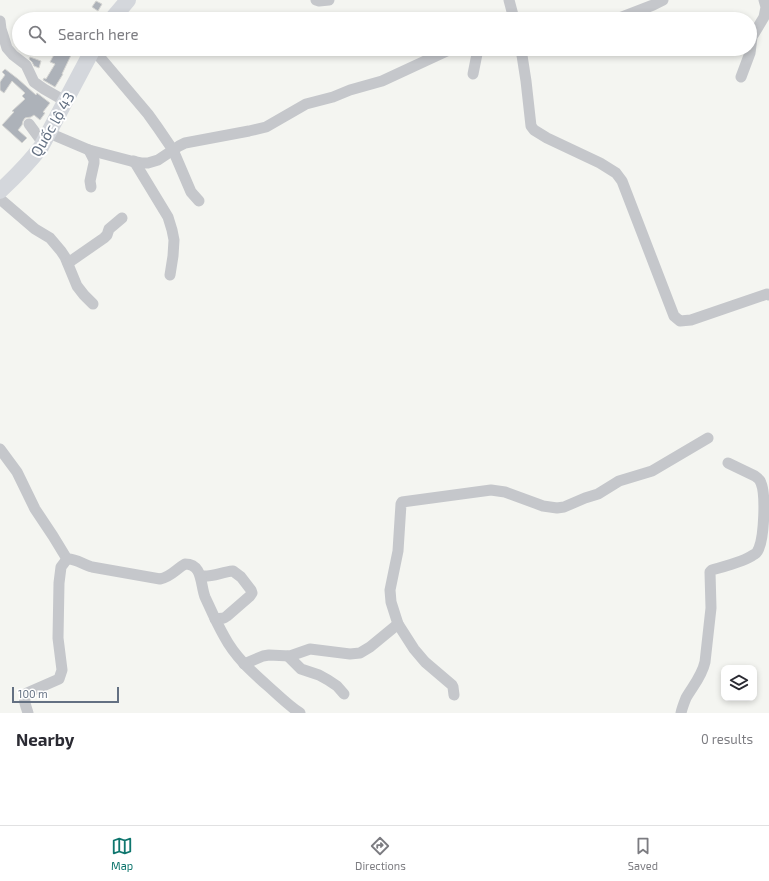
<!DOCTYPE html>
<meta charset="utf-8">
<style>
body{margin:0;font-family:"Exo 2",sans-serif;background:#f2f2f3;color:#2b2b33}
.controls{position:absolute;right:12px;bottom:12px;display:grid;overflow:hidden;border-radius:8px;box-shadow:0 2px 6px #0003}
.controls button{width:36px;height:36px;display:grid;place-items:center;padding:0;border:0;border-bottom:1px solid #e1e1e2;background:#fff;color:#2b2b33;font:20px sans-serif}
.scale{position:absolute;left:12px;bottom:10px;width:107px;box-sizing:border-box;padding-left:4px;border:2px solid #637082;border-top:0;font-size:11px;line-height:14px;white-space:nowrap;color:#637082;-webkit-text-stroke:3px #fff;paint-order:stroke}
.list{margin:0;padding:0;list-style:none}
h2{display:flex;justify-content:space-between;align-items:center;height:52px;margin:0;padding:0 16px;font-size:17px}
h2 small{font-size:13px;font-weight:400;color:#7c7c81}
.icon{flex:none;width:22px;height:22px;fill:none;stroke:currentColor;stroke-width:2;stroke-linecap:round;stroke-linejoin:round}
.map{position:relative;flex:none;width:769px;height:713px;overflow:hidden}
.search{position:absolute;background:#fff;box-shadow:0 2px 6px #0003;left:12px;right:12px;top:12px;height:44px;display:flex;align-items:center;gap:10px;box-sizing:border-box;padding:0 14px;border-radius:22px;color:#7c7c81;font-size:15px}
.sheet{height:112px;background:#fff}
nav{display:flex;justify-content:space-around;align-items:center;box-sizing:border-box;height:56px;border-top:1px solid #e1e1e2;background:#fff;font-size:11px;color:#7c7c81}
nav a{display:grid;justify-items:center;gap:2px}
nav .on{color:#0f766e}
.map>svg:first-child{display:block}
.building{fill:#adb2b9;stroke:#d6d6d3}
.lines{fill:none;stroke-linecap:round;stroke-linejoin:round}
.minor{stroke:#c5c7cb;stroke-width:11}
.highway{stroke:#d4d7dc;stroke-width:16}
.labels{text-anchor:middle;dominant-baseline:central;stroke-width:4;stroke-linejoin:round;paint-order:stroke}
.street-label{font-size:15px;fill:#637082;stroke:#fff}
</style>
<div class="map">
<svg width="769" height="713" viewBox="0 0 769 713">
<rect width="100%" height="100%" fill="#f4f5f1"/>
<g class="building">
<path d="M96,1L102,4L98,11L92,7Z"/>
<path d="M57,49H69L73,51L62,74H63L55,87L43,80L44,78L46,79L55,64L50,62Z"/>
<path d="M30,57L41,61L39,68L34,66L32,62L29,59Z"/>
<path d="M5,69L18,79L36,95L37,93L50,103L43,112L45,113L40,120L34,115L31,117L25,118L23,121L22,125L18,130L27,138L22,143L2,125L14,112L12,111L25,99L22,96L25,93L12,81L4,93L0,90V82L5,75L2,72Z"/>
</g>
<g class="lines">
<g class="minor">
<path d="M316,0L319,1L329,0"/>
<path d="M509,0L514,19"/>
<path d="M617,19L653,5L663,0"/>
<path d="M0,21L1,29L7,48L13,55L26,65L34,82L44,89L65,101"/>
<path d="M93,49L148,114L158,128L173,150L191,192L199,201"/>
<path d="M521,49L526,81L531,126L534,130L547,138L600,163L616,173L622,181L674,316L680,321L691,320L767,294L769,295"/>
<path d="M473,74L478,49"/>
<path d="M741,77L750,53L752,37L764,17L766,7L764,0"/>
<path d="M29,124L43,143"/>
<path d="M49,133L89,150L131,161L141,163H148L158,160L179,146L185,143L249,131L266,127L306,104L333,97L350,90L382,81L451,49"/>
<path d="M89,150L94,160V163L90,181L91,187"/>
<path d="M134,161L168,217L172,230L174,240L173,256L170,275"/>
<path d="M0,199L35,229L50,238L61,251L65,257L77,286L84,295L93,304"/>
<path d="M68,263L104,238L107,235L109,229L122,218"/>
<path d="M0,449L17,472L35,509L53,536L67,559"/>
<path d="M201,576C214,577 221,572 233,571L241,577L251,590L252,593L250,596L227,616L224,618L215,619"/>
<path d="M288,656L301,669L319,675L328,680L337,686L344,694"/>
<path d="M244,664L263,656L269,655L290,656L310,649L350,654L360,653L370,647L398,624"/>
<path d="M454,695L453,687L452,685L425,662L414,649L398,624L391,602L390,590L398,551L401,504L402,502L491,490L505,492L543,506L557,508L564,507L585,498L598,494L619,481L652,471L708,438"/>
<path d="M28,713C26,706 22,699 27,693L59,679L62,670L58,638L59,583L61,567L67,559C76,558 83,565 92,567L160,579C171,577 176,569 185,564C203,564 200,584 205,597C211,610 217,624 224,636C235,657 252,672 269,687C279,696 289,706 300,713"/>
<path d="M681,713C682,708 684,703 686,698C693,686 702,676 705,662L711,608L710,572L712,570C722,567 746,561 753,555C756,554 758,551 759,548C764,536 766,495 761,483C760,480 758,478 755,476L728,463"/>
</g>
<g class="highway">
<path d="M112,19L128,0"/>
<path d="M0,191C15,177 29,163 41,147L93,49"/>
</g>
</g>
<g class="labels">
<g class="street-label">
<text transform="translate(52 124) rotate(-60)">Quốc lộ 43</text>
</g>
</g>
</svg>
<div class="controls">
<button><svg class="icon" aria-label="layers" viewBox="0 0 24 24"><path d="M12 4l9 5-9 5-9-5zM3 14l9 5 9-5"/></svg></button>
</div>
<div class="scale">100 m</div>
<div class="search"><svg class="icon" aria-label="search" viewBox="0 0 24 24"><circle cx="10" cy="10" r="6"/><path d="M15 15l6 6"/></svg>Search here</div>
</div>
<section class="sheet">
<h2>Nearby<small>0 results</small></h2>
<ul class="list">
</ul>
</section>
<nav>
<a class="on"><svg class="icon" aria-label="map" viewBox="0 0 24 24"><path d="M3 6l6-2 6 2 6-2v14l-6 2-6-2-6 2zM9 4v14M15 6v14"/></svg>Map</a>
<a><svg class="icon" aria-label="directions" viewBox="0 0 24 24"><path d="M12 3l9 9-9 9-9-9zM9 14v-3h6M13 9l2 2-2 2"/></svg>Directions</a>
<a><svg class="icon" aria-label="saved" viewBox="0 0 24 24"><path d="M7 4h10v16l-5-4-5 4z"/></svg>Saved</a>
</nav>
